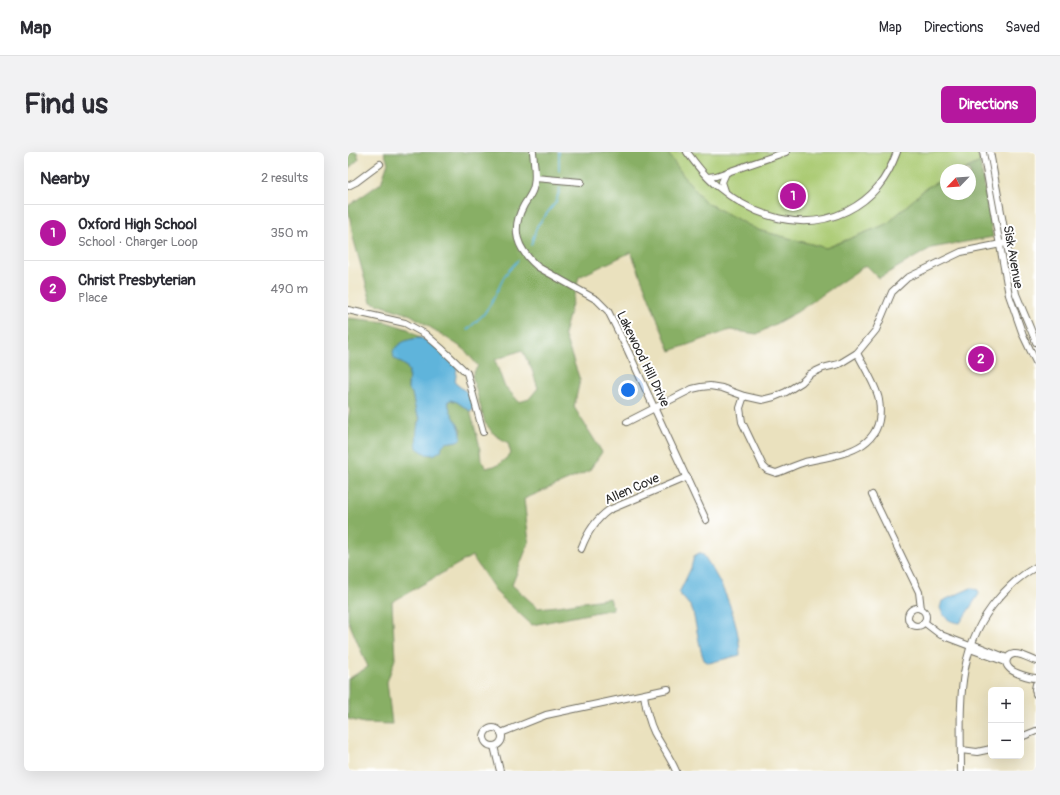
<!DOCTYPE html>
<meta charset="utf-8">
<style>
body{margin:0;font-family:Pangolin,sans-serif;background:#f2f2f3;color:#2b2b33}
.controls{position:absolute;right:12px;bottom:12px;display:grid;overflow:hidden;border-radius:6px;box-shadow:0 4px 16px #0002}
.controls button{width:36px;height:36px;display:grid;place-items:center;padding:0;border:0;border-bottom:1px solid #e1e1e2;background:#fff;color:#2b2b33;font:20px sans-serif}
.compass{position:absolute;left:592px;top:12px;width:36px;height:36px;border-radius:50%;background:#fff;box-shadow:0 4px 16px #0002;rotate:245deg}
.you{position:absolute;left:280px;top:238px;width:14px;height:14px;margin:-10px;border:3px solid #fff;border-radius:50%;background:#1a73e8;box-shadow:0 0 0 6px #1a73e833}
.badge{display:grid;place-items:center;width:26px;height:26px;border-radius:50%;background:#b5179e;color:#fff;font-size:13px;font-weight:700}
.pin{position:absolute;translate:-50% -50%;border:2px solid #fff;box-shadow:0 1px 4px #0006}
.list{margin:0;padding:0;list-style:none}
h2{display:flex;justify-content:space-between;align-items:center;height:52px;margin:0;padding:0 16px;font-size:17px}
h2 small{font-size:13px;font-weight:400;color:#7c7c81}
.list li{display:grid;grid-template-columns:26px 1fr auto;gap:12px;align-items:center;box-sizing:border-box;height:56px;padding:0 16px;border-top:1px solid #e1e1e2}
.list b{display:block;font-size:15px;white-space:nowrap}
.list p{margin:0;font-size:13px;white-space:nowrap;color:#7c7c81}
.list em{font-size:13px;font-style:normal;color:#7c7c81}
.map{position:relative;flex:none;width:688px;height:619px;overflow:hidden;border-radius:6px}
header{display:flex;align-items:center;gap:24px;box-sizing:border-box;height:56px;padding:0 20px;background:#fff;border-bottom:1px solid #e1e1e2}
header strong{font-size:19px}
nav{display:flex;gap:22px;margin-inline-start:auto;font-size:14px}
.intro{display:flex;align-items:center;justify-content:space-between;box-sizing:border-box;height:96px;padding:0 24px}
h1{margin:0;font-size:28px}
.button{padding:10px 18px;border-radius:6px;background:#b5179e;color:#fff;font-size:14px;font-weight:700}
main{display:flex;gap:24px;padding:0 24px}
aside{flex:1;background:#fff;border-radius:6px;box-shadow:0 4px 16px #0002}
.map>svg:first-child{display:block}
.green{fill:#abcb73;stroke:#6b7b4f}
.forest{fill:#88af65;stroke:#5a6d48;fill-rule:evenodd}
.water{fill:#5eb4db;stroke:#447083}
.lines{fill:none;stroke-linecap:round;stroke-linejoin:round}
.stream{stroke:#5eb4db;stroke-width:1.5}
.minor-casing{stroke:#6e6b5e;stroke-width:8}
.minor{stroke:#fff;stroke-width:6}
.labels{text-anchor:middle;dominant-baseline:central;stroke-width:4;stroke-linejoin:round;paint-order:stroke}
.street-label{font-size:13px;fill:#2b2b2b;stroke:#fff}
</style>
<header>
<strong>Map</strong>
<nav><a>Map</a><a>Directions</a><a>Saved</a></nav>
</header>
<div class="intro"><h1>Find us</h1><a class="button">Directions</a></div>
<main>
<aside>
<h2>Nearby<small>2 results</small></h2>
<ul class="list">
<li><span class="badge">1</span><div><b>Oxford High School</b><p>School · Charger Loop</p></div><em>350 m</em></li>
<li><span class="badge">2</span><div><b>Christ Presbyterian</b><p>Place</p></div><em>490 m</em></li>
</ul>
</aside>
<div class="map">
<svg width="688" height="619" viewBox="0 0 688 619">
<rect width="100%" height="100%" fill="#fff"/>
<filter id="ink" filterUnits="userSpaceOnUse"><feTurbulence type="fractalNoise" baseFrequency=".025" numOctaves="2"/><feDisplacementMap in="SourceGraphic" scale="8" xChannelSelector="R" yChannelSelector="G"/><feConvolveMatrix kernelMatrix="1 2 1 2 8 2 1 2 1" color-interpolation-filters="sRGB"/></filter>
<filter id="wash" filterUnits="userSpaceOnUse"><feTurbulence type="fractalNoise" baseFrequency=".012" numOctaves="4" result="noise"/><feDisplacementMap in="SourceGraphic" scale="16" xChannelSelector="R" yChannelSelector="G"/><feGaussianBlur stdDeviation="0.9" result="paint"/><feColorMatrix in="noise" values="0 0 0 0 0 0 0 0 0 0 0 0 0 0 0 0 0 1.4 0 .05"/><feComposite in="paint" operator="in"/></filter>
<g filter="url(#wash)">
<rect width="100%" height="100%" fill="#eae1be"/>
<path class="green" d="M319,0H630L632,10L616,18H598V26L578,36L539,72L478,96L410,78L357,50L335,23Z"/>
<g class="forest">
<path d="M0,0H9L11,7L0,17Z"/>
<path d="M36,0H319L335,23L357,50L410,78L478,96L539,72L578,36L598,26V42H622V18H616L632,10L645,85L583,96L531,126L518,113L449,160L409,182L382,178L322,199L283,100L231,125L216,182L232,228L226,255L254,300L241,319L176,347L181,390L164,433L190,456L210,454L262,446L265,457L184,473L150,442L124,404L44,450L47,507L39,530L44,572L16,571L0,567V527L20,515L0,468V267L2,258L0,255V166L38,170L60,177L73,186L64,187L46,206L58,214L61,219L60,236L64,241L68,260L72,266L69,272L94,294L97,291L109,289L114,279L102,261L100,249L103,248L109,250L122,259L131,291L133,308L138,316L150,313L163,302L160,291L147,283L137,271L124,223L130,214L116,197L63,163L23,150L5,85L0,54L33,31L40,11ZM174,198L184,218L190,236L181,247L171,250L156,233L147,208Z"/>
</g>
<g class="water">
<path d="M73,186C87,192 101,204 109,216L107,231L120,241L126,256L124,259H122L109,250L103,248L100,249C101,264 115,273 113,287L109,289L97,291L94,294L93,299L85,303L78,302L69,296C68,286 68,276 72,266L68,260L64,241L60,237L61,219L58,214L46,206L45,199C52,189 61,187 73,186Z"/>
<path d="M351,401H354C375,431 391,467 392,503L361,511L356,508L353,499L345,460L343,455L331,441L343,416L346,404Z"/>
<path d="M623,436L630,438L631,442L612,471C601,470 596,466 592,456L594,449Z"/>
</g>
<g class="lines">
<g class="stream">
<path d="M211,0V19"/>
<path d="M183,93L189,74L208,50L212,36"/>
<path d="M119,178L135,163L144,150L157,123L170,108"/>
</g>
</g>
</g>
<g filter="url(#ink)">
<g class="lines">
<g class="minor-casing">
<g id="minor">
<path d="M185,0C186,12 189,25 185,37C183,43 179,48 176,53C162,78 169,97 190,115L249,148L260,159L280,199L358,368"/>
<path d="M339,0C348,12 357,25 369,34C406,65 454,81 499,59C525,46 539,27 549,0"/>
<path d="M635,0L661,143L675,183L688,210"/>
<path d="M642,0L668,142L688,190"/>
<path d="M360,25L368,24L438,0"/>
<path d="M187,26L233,30"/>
<path d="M0,34L8,30L32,12"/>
<path d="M377,39L374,30L378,21"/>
<path d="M0,158L57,171L77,182L93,196L119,221L135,280"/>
<path d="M396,244L392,256L394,270L415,314L419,318L428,321C438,318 447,313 457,310C492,302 539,299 531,248C529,235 515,213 509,201"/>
<path d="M279,270L344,237L353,235L362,234L374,236L396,244L414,248L426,245L438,240L454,230L462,222L475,216L491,212L509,201L528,178L544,140L559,126L613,100L658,91"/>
<path d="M524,343L571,440L573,457"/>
<path d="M233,397C239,381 247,368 261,358L339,325"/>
<circle cx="569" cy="465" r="9"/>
<path d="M576,470L593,483L622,494"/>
<path d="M624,492L659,506"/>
<path d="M622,497L658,510"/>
<path d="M688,509C682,507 673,501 666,502C659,503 656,511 661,516C665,521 682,526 688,526"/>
<path d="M688,532L687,537L688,542"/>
<path d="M296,543C298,556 300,568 306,580C313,593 322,605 328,619"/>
<circle cx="145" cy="585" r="9"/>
<path d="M153,581L198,563L320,537"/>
<path d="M673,585L688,579"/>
<path d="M146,594L152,619"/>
<path d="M613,598L629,600L643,597"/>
<path d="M613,619C613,556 606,498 650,447C661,434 673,423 688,415"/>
</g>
</g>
<use href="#minor" class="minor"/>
</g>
</g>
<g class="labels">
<g class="street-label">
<text transform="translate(665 105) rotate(80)">Sisk Avenue</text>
<text transform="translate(295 207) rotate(64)">Lakewood Hill Drive</text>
<text transform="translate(284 337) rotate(-24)">Allen Cove</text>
</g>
</g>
</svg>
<div class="controls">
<button>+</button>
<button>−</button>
</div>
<svg class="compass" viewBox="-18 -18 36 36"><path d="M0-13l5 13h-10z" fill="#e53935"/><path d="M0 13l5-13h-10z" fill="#7c7c81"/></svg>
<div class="you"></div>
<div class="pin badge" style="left:445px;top:44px">1</div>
<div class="pin badge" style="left:633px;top:207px">2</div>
</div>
</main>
